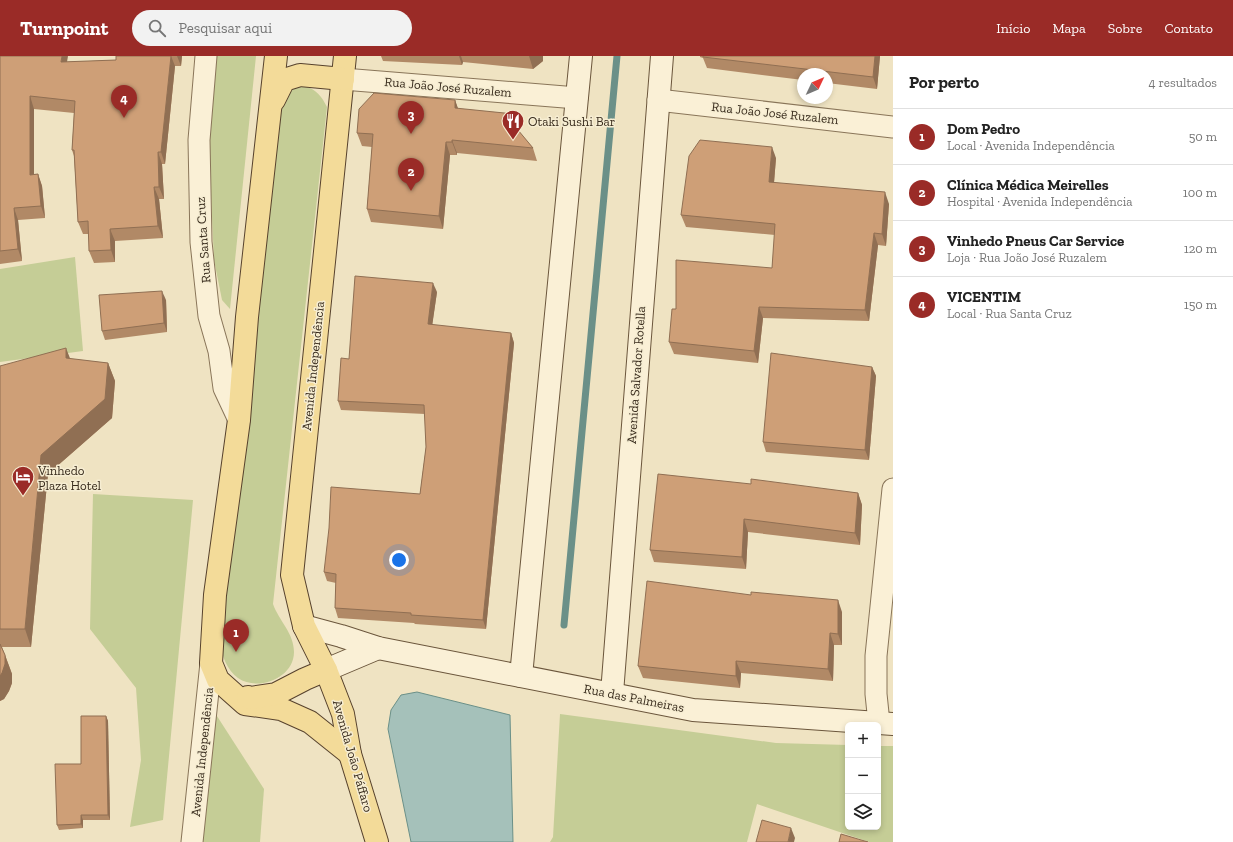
<!DOCTYPE html>
<html lang="pt">
<meta charset="utf-8">
<style>
body{margin:0;font-family:"Zilla Slab",serif;background:#f2f2f2;color:#222}
.controls{position:absolute;right:12px;bottom:12px;display:grid;overflow:hidden;border-radius:6px;box-shadow:0 2px 6px #0003}
.controls button{width:36px;height:36px;display:grid;place-items:center;padding:0;border:0;border-bottom:1px solid #e0e0e0;background:#fff;color:#222;font:20px sans-serif}
.compass{position:absolute;left:797px;top:12px;width:36px;height:36px;border-radius:50%;background:#fff;box-shadow:0 2px 6px #0003;rotate:46deg}
.you{position:absolute;left:399px;top:504px;width:14px;height:14px;margin:-10px;border:3px solid #fff;border-radius:50%;background:#1a73e8;box-shadow:0 0 0 6px #1a73e833}
.badge{display:grid;place-items:center;width:26px;height:26px;border-radius:50%;background:#9a2b27;color:#fff;font-size:13px;font-weight:700}
.pin{position:absolute;translate:-50% -33px;filter:drop-shadow(0 1px 2px #0008)}
.pin::after{content:'';position:absolute;top:21px;width:14px;height:12px;background:inherit;clip-path:polygon(0 0,100% 0,50% 100%)}
.list{margin:0;padding:0;list-style:none}
h2{display:flex;justify-content:space-between;align-items:center;height:52px;margin:0;padding:0 16px;font-size:17px}
h2 small{font-size:13px;font-weight:400;color:#767676}
.list li{display:grid;grid-template-columns:26px 1fr auto;gap:12px;align-items:center;box-sizing:border-box;height:56px;padding:0 16px;border-top:1px solid #e0e0e0}
.list b{display:block;font-size:15px;white-space:nowrap}
.list p{margin:0;font-size:13px;white-space:nowrap;color:#767676}
.list em{font-size:13px;font-style:normal;color:#767676}
.icon{flex:none;width:22px;height:22px;fill:none;stroke:currentColor;stroke-width:2;stroke-linecap:round;stroke-linejoin:round}
.map{position:relative;flex:none;width:893px;height:786px;overflow:hidden}
header{display:flex;align-items:center;gap:24px;box-sizing:border-box;height:56px;padding:0 20px;background:#9a2b27;color:#fff}
header strong{font-size:19px}
nav{display:flex;gap:22px;margin-inline-start:auto;font-size:14px}
.search{width:280px;height:36px;background:#f2f2f2;display:flex;align-items:center;gap:10px;box-sizing:border-box;padding:0 14px;border-radius:22px;color:#767676;font-size:15px}
main{display:flex}
aside{flex:1;background:#fff}
.map>svg:first-child{display:block}
.green{fill:#c5cd96}
.water{fill:#a5c1ba;stroke:#6b9088}
.lines{fill:none;stroke-linecap:round;stroke-linejoin:round}
.stream{stroke:#6b9088;stroke-width:7}
.street-casing{stroke:#897559;stroke-width:23}
.secondary-casing{stroke:#6b563c;stroke-width:24}
.primary-casing{stroke:#57422d;stroke-width:24}
.street{stroke:#faf0d6;stroke-width:21}
.secondary{stroke:#faf0d6;stroke-width:22}
.primary{stroke:#f3db99;stroke-width:22}
.wall{fill:#b18966}
.shaded-wall{fill:#906f53}
.building{fill:#ce9f77;stroke:#906f53}
.labels{text-anchor:middle;dominant-baseline:central;stroke-width:3;stroke-linejoin:round;paint-order:stroke}
.street-label{font-size:13px;fill:#392c1d;stroke:#f6edd2}
.poi-label{font-size:13px;fill:#392c1d;stroke:#f6edd2;text-anchor:start}
</style>
<header>
<strong>Turnpoint</strong>
<div class="search"><svg class="icon" aria-label="search" viewBox="0 0 24 24"><circle cx="10" cy="10" r="6"/><path d="M15 15l6 6"/></svg>Pesquisar aqui</div>
<nav><a>Início</a><a>Mapa</a><a>Sobre</a><a>Contato</a></nav>
</header>
<main>
<div class="map">
<svg width="893" height="786" viewBox="0 0 893 786">
<rect width="100%" height="100%" fill="#efe3c2"/>
<g class="green">
<path d="M216,0H256L230,253L222,244L214,204L208,75Z"/>
<path d="M305,30C317,34 322,41 327,51L273,548C279,565 294,577 294,596C294,622 258,636 238,622C227,614 222,600 220,587L282,46C289,35 292,32 305,30Z"/>
<path d="M75,201L83,295L0,306V213Z"/>
<path d="M93,438L193,444L163,764L130,771L141,704L136,632L90,573Z"/>
<path d="M215,657L264,733L260,786H202Z"/>
<path d="M560,658L776,687L848,689V771H878V690H893V786H869L757,748L747,786H550L553,781Z"/>
</g>
<path class="water" d="M417,636L510,659L513,786H411L388,673L391,654L401,639Z"/>
<g class="lines">
<path class="stream" d="M564,569L617,0"/>
<g class="street-casing">
<g id="street">
<path d="M206,0L199,84L201,186L209,260L219,295L224,332L239,364"/>
<path d="M343,23L577,42"/>
<path d="M658,44L893,71"/>
<path d="M879,667L876,638V600L893,433"/>
<path d="M192,786L211,607"/>
</g>
</g>
<g class="secondary-casing">
<g id="secondary">
<path d="M304,570L341,580L378,592L693,654L893,668"/>
<path d="M326,614L378,592"/>
<path d="M521,620L581,0"/>
<path d="M612,637L662,0"/>
</g>
</g>
<g class="primary-casing">
<g id="primary">
<path d="M276,0L247,261L239,364L215,539L211,607L218,624L245,648L281,653L310,666L350,698"/>
<path d="M345,0L292,519L304,570L326,614L343,658L350,698L377,786"/>
<path d="M274,44L284,24L300,19L343,23"/>
<path d="M248,641L250,642L276,638L305,623L326,614"/>
</g>
</g>
<use href="#street" class="street"/>
<use href="#secondary" class="secondary"/>
<use href="#primary" class="primary"/>
</g>
<g class="wall">
<path d="M0,0L67,6L116,4V0H182L181,10H175L165,108H162L164,143H159L163,182L115,185V206L94,207L89,195V178H83L78,166L74,100L72,94L74,57L34,53V118H38L42,130L45,162L18,164L22,205L0,208Z"/>
<path d="M381,0H543V5L533,13L463,6L462,9L383,5Z"/>
<path d="M700,0H880L877,33L827,27V18H803V24L707,12L703,2L700,1Z"/>
<path d="M455,44L458,53L514,58L519,71L518,75L533,92L537,105L457,97V99H450L443,173L371,166L367,153L372,91L362,90L357,77Z"/>
<path d="M776,102L774,127L889,148L886,190L878,189L869,265L763,262L758,307L674,298L669,286L676,253L772,212L775,179L686,171L681,159Z"/>
<path d="M437,236L432,269L511,277L514,287L486,573L415,568L414,567L338,562L335,552L336,527L327,525L324,516L420,438L426,391L425,358L341,354L338,345Z"/>
<path d="M166,244L167,276L105,284L102,275Z"/>
<path d="M70,303L108,307L115,325L112,362L48,418L31,591H2L12,618V627L9,635L4,643L0,645V310Z"/>
<path d="M872,311L876,320L869,404L766,396L763,386Z"/>
<path d="M751,428L858,437L862,449L860,489L748,476L746,513L654,506L650,494Z"/>
<path d="M842,556V589H834L833,625L741,617L740,632L643,622L638,610Z"/>
<path d="M106,660L108,665L110,764H83V772L59,774L57,769L81,708Z"/>
</g>
<g class="shaded-wall">
<path d="M62,0H68L65,18L61,6Z"/>
<path d="M171,0L175,10L165,108L161,96Z"/>
<path d="M177,0H182L181,10Z"/>
<path d="M459,0H461L463,6L462,9Z"/>
<path d="M529,0H543V5L533,13Z"/>
<path d="M875,0H880L877,33L873,21Z"/>
<path d="M30,40L34,53V131L30,119Z"/>
<path d="M455,44L460,58L455,52Z"/>
<path d="M514,58L519,71L518,81L513,68Z"/>
<path d="M452,84L457,97V99L452,86Z"/>
<path d="M446,86L450,99L443,173L439,160Z"/>
<path d="M772,91L776,102L773,138L769,126Z"/>
<path d="M158,96L162,108L164,143L159,131Z"/>
<path d="M38,118L42,130L45,162L41,150Z"/>
<path d="M154,131L159,143L163,182L158,170Z"/>
<path d="M885,136L889,148L886,190L882,178Z"/>
<path d="M14,152L18,164L22,205L18,193Z"/>
<path d="M110,173L115,185V206L111,194Z"/>
<path d="M874,177L878,189L869,265L865,254Z"/>
<path d="M433,227L437,236L431,278L428,268Z"/>
<path d="M162,235L166,244L167,276L164,267Z"/>
<path d="M759,251L763,262L758,307L754,295Z"/>
<path d="M511,277L514,287L486,573L483,564Z"/>
<path d="M66,292L73,310L66,302Z"/>
<path d="M108,307L115,325L112,362L48,418L31,591L25,573L41,399Z"/>
<path d="M872,311L876,320L869,404L865,394Z"/>
<path d="M858,437L862,449L860,489L855,477Z"/>
<path d="M744,463L748,476L746,513L742,501Z"/>
<path d="M838,544L842,556V589L838,578Z"/>
<path d="M830,577L834,589L833,625L828,613Z"/>
<path d="M5,599L12,618V627L9,635L4,643L0,645V620Z"/>
<path d="M736,605L741,617L740,632L736,620Z"/>
<path d="M106,660L108,665L110,764L108,759Z"/>
<path d="M81,759L83,764V772L81,768Z"/>
<path d="M791,772L795,782L794,786H788Z"/>
</g>
<g class="building">
<path d="M0,0H62L61,6L116,4V0H171L161,96H158L159,131H154L158,170L110,173L111,194L89,195L88,165L78,166L74,94H72L75,45L30,40V119L38,118L41,150L14,152L18,193L0,195Z"/>
<path d="M703,0H875L873,21L703,1Z"/>
<path d="M374,37L455,44V52L514,58L513,68L533,92L452,84V86H446L439,160L367,153L373,78L357,77L359,53Z"/>
<path d="M700,84L772,91L769,126L885,136L882,178L874,177L865,254L759,251L754,295L669,286L672,253H676V204L772,212L775,168L681,159L689,100Z"/>
<path d="M355,220L433,227L428,268L511,277L483,564L411,559V557L335,552L336,518L324,516L329,472L331,431L420,438L426,391L424,349L338,345L341,302L349,303Z"/>
<path d="M162,235L164,267L102,275L99,239Z"/>
<path d="M66,292V302L108,307L105,343L41,399L25,573H0V310Z"/>
<path d="M771,297L872,311L865,394L763,386Z"/>
<path d="M658,418L751,428V423L858,437L855,477L744,463L742,501L650,494Z"/>
<path d="M647,525L751,539V536L838,544V578L830,577L828,613L736,605V620L638,610Z"/>
<path d="M0,588L5,599V608L2,617L0,620Z"/>
<path d="M81,660H106L108,759H81V768L57,769L55,708H81Z"/>
<path d="M762,764L791,772L788,786H756Z"/>
<path d="M841,778L868,786H839Z"/>
</g>
<defs>
<g id="restaurant-pin" transform="scale(1.15)"><path d="M0 17L-7.5 6A9.5 9.5 0 1 1 7.5 6Z" fill="#9a2b27" stroke="#f6edd2"/><path d="M-5-6h1v4h1v-4h1v4h1v-4h1v5L-1.5 .5V6h-2V.5L-5-1ZM5-6V6H3V1.5H1.5Q1.5-4 5-6Z" fill="#fff"/></g>
<g id="hotel-pin" transform="scale(1.15)"><path d="M0 17L-7.5 6A9.5 9.5 0 1 1 7.5 6Z" fill="#9a2b27" stroke="#f6edd2"/><path d="M-6-4.5h1.5V1H6V5H4.5V3h-9V5H-6ZM-4 0a1.8 1.8 0 1 1 3.6 0ZM.5 0V-2.5h3Q6-2.5 6 0Z" fill="#fff"/></g>
</defs>
<g fill-rule="evenodd">
<use href="#restaurant-pin" x="513" y="65"/>
<use href="#hotel-pin" x="23" y="421"/>
</g>
<g class="labels">
<g class="street-label">
<text transform="translate(448 31) rotate(5)">Rua João José Ruzalem</text>
<text transform="translate(775 57) rotate(6)">Rua João José Ruzalem</text>
<text transform="translate(203 184) rotate(-94)">Rua Santa Cruz</text>
<text transform="translate(313 310) rotate(-84)">Avenida Independência</text>
<text transform="translate(636 319) rotate(-86)">Avenida Salvador Rotella</text>
<text transform="translate(634 642) rotate(11)">Rua das Palmeiras</text>
<text transform="translate(202 696) rotate(-84)">Avenida Independência</text>
<text transform="translate(353 700) rotate(74)">Avenida João Páffaro</text>
</g>
<g class="poi-label">
<text x="528" y="65">Otaki Sushi Bar</text>
<text x="38" y="414">Vinhedo<tspan x="38" dy="15">Plaza Hotel</tspan></text>
</g>
</g>
</svg>
<div class="controls">
<button>+</button>
<button>−</button>
<button><svg class="icon" aria-label="layers" viewBox="0 0 24 24"><path d="M12 4l9 5-9 5-9-5zM3 14l9 5 9-5"/></svg></button>
</div>
<svg class="compass" viewBox="-18 -18 36 36"><path d="M0-13l5 13h-10z" fill="#e53935"/><path d="M0 13l5-13h-10z" fill="#767676"/></svg>
<div class="you"></div>
<div class="pin badge" style="left:236px;top:596px">1</div>
<div class="pin badge" style="left:411px;top:135px">2</div>
<div class="pin badge" style="left:411px;top:78px">3</div>
<div class="pin badge" style="left:124px;top:62px">4</div>
</div>
<aside>
<h2>Por perto<small>4 resultados</small></h2>
<ul class="list">
<li><span class="badge">1</span><div><b>Dom Pedro</b><p>Local · Avenida Independência</p></div><em>50 m</em></li>
<li><span class="badge">2</span><div><b>Clínica Médica Meirelles</b><p>Hospital · Avenida Independência</p></div><em>100 m</em></li>
<li><span class="badge">3</span><div><b>Vinhedo Pneus Car Service</b><p>Loja · Rua João José Ruzalem</p></div><em>120 m</em></li>
<li><span class="badge">4</span><div><b>VICENTIM</b><p>Local · Rua Santa Cruz</p></div><em>150 m</em></li>
</ul>
</aside>
</main>
